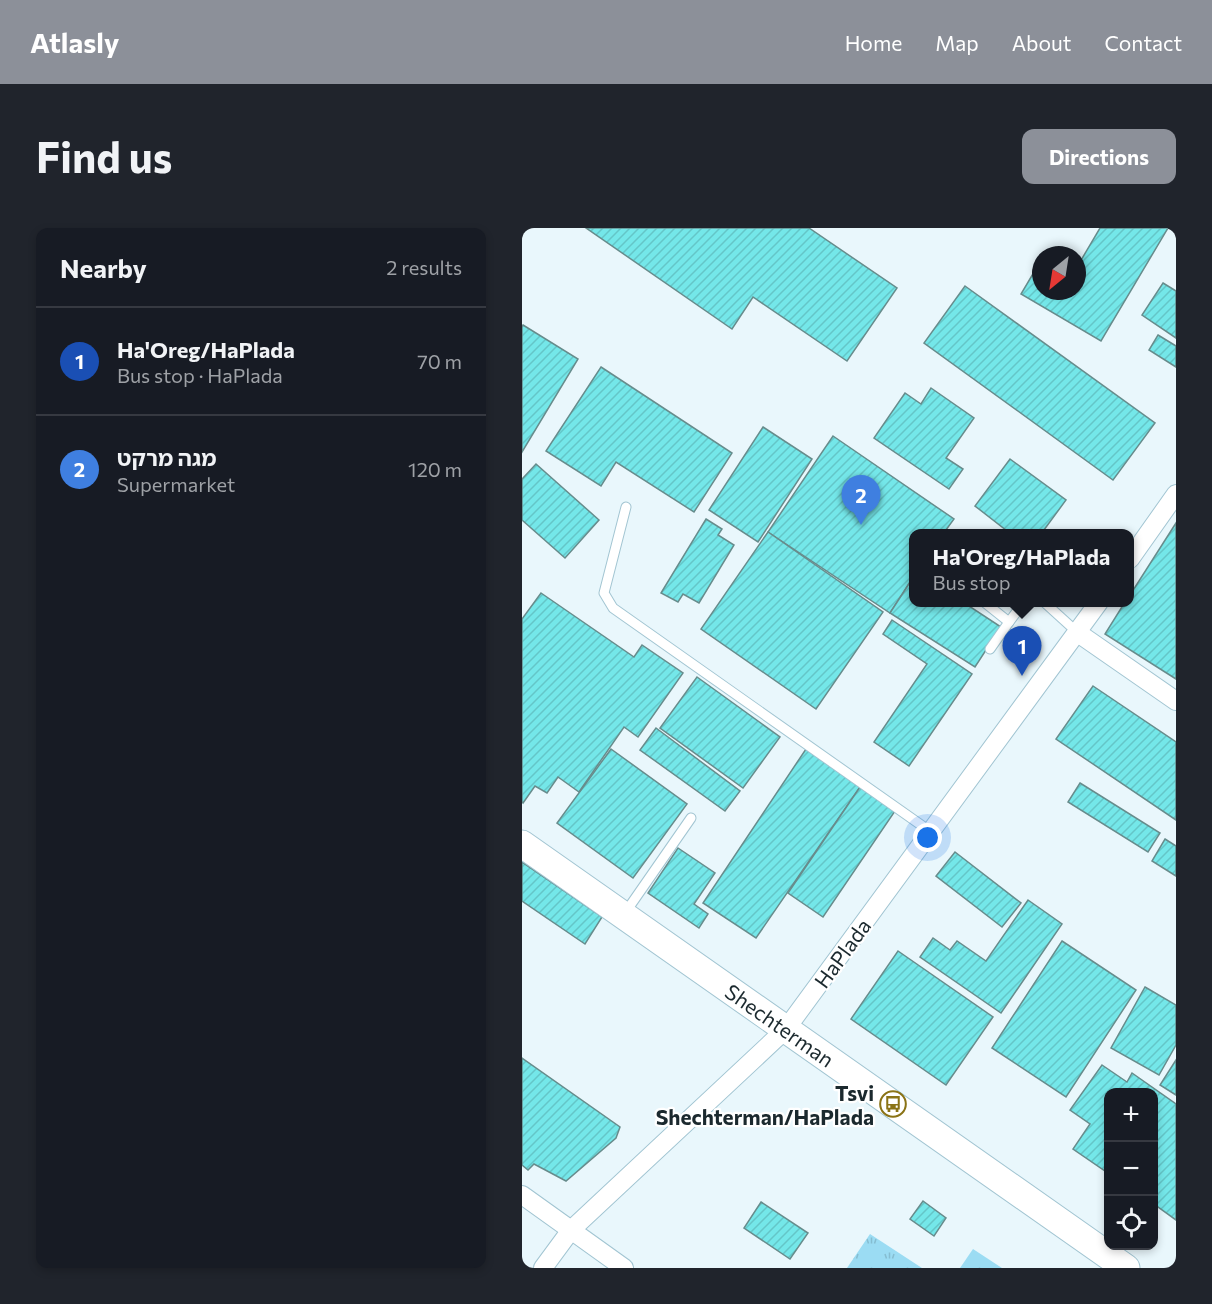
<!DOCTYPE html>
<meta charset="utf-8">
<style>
body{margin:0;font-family:Commissioner,"Noto Sans Hebrew",sans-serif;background:#20242c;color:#f1f3f6}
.controls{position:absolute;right:18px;bottom:18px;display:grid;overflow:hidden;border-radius:12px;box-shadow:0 3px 9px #0003}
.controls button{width:54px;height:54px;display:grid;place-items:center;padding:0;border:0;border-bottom:2px solid #363941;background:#171b24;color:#f1f3f6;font:30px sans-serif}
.compass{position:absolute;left:510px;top:18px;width:54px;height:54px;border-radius:50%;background:#171b24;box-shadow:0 3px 9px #0003;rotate:210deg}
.you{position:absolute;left:406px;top:610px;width:21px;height:21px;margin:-15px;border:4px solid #fff;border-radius:50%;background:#1a73e8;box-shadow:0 0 0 9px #1a73e833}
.badge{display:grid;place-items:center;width:39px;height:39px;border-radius:50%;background:#8c9099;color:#fff;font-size:20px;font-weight:700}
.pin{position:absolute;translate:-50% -50px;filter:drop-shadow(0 2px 3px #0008)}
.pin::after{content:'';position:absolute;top:32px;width:21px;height:18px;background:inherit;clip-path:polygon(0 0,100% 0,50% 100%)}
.popup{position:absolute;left:387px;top:301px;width:225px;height:78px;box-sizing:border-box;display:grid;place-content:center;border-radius:12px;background:#171b24;filter:drop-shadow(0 2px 4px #0005);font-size:20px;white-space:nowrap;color:#9ea1a6}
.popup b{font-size:22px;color:#f1f3f6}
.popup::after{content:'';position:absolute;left:50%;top:100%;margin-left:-12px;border:12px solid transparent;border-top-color:#171b24}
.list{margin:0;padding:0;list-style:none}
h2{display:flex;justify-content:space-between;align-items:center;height:78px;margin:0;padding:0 24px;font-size:26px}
h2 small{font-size:20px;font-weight:400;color:#9ea1a6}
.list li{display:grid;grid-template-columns:39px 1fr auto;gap:18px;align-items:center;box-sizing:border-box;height:108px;padding:0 24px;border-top:2px solid #363941}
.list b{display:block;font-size:22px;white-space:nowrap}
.list p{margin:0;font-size:20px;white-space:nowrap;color:#9ea1a6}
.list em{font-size:20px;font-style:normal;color:#9ea1a6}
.icon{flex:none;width:33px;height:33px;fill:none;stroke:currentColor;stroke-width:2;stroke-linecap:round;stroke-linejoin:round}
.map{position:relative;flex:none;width:654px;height:1040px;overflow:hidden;border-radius:12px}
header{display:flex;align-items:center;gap:36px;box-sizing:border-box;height:84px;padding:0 30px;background:#8c9099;color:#fff}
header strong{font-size:28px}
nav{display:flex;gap:33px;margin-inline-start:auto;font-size:21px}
.intro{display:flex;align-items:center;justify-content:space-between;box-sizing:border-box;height:144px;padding:0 36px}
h1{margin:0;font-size:42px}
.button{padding:15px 27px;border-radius:12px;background:#8c9099;color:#fff;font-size:21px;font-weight:700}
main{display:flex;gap:36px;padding:0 36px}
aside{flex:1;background:#171b24;border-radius:12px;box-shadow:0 3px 9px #0003}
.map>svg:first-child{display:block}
.grass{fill:url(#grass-tufts)}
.building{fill:url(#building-hatch);stroke:#678c8c;stroke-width:1.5}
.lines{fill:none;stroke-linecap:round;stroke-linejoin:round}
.lane-casing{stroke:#a2c5d2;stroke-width:11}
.street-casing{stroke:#a2c5d2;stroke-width:20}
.secondary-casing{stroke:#a2c5d2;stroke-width:29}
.lane{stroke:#fff;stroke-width:9}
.street{stroke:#fff;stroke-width:18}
.secondary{stroke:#fff;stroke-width:27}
.labels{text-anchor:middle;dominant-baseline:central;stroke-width:4.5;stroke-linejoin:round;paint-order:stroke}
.street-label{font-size:21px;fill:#1b292e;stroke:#fff}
.poi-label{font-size:21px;font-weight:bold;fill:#1b292e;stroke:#fff;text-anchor:end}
</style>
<header>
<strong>Atlasly</strong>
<nav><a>Home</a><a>Map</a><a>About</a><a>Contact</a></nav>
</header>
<div class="intro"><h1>Find us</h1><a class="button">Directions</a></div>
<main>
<aside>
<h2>Nearby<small>2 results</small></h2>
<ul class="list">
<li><span class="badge" style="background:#1a4fb4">1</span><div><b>Ha'Oreg/HaPlada</b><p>Bus stop · HaPlada</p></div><em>70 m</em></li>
<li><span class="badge" style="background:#3f7fe0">2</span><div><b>מגה מרקט</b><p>Supermarket</p></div><em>120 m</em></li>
</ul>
</aside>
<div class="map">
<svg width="654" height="1040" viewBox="0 0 654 1040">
<defs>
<pattern id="grass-tufts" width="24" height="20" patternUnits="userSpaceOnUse" patternTransform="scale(1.5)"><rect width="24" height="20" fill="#9bdcf3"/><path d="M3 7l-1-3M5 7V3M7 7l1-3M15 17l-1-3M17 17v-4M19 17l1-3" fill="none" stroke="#85bdd1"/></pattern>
<pattern id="building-hatch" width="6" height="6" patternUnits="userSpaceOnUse" patternTransform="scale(1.5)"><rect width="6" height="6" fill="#74e7e9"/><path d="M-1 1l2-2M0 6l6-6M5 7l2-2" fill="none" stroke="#64c6c8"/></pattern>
</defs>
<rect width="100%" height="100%" fill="#e9f7fc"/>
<g class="grass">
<path d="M348,1006L400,1040H325Z"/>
<path d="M451,1021L480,1040H438Z"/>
</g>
<g class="building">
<path d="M64,0H287L375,60L325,133L231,69L210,101Z"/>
<path d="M578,0H646L579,113L499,66L515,39L519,41V63H555V39Z"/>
<path d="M641,55L654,63V110L620,87Z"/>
<path d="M443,58L633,195L591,252L402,115Z"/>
<path d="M1,97L56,131L0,224V99Z"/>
<path d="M636,107L654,118V139L627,122Z"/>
<path d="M79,139L210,225L172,284L94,234L79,258L24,223Z"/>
<path d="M409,160L452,190L424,230L441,241L427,261L352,210L383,165L399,176Z"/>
<path d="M241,199L290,231L236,314L187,282Z"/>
<path d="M311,208L432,291L421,306H392V348L368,385L246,304Z"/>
<path d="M488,231L544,272L519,306H489L453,278Z"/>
<path d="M14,236L77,292L43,330L0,292V251Z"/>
<path d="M184,291L200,301L196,307L212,317L177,375L161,366L156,374L139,365Z"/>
<path d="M654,295V451L583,406L603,374H608V367Z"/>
<path d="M246,304L361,384L294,481L179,401Z"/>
<path d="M392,348V374H441L479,399L453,439L368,385Z"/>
<path d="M19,365L112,429L120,417L161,445L116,509L102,499L57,564L36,549L25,565L13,558L1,575L0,574V391Z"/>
<path d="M370,392L450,446L387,538L352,514L405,436L361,406Z"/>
<path d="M175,449L258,509L221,560L138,500Z"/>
<path d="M571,458L654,514V592L534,511Z"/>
<path d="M134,500L218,563L203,583L118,522Z"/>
<path d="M89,521L165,576L111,650L35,595Z"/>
<path d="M284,521L338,559L234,710L181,675Z"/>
<path d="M558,555L638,605L626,624L546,574Z"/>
<path d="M338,559L373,583L301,689L266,665Z"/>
<path d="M643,611L654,618V648L630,633Z"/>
<path d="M156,620L193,645L172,676L186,686L177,700L126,665Z"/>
<path d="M433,624L499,675L480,699L414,648Z"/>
<path d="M0,634L80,689L63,716L0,673Z"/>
<path d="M506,672L540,696L479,785L398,729L411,710L428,722L435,713L464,733Z"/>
<path d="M540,713L614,762L544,869L470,820Z"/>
<path d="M376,723L471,789L424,857L329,791Z"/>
<path d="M623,759L654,777V817L637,847L589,820Z"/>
<path d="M0,830L98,899L94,910L44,953L12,936L6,942L0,937Z"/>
<path d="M654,832V867L638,857Z"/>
<path d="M580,837L605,854L610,845L654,876V992L632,976V864H586V945L551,921L568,896L548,882Z"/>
<path d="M401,973L424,990L412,1008L388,991Z"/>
<path d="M239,974L286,1005L268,1031L222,1000Z"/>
</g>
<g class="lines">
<g class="lane-casing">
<g id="lane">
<path d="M104,279L82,365L91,380L409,604"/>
<path d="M462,374L487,394L468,421"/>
<path d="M522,374L556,405"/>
<path d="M487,394L502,374"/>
<path d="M103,685L169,590"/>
</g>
</g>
<g class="street-casing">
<g id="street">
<path d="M608,331L654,266"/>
<path d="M556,405L654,473"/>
<path d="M0,967L102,1040"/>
<path d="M21,1040L49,1002L264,801L577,374"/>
</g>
</g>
<g class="secondary-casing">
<path id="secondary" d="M0,616L604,1040"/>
</g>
<use href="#lane" class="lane"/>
<use href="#street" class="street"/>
<use href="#secondary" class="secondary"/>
</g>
<defs>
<g id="bus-ring" transform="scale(1.35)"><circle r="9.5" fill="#fff" stroke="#8a7316" stroke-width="1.5"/><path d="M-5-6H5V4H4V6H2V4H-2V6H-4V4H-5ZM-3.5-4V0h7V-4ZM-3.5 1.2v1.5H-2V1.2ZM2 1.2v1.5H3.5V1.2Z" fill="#8a7316"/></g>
</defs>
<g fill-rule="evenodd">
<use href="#bus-ring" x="371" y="876"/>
</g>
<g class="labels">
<g class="street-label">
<text transform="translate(320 725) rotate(-54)">HaPlada</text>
<text transform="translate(258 797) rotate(35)">Shechterman</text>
</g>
<g class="poi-label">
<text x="352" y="864">Tsvi<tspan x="352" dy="24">Shechterman/HaPlada</tspan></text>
</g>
</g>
</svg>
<div class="controls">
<button>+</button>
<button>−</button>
<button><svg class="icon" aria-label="locate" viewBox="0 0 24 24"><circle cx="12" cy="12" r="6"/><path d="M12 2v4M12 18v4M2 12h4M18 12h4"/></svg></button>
</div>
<svg class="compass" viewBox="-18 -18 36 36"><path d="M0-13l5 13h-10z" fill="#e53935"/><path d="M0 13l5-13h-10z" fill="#9ea1a6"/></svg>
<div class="you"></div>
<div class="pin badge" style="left:500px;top:448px;background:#1a4fb4">1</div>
<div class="popup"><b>Ha'Oreg/HaPlada</b>Bus stop</div>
<div class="pin badge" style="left:339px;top:297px;background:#3f7fe0">2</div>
</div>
</main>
